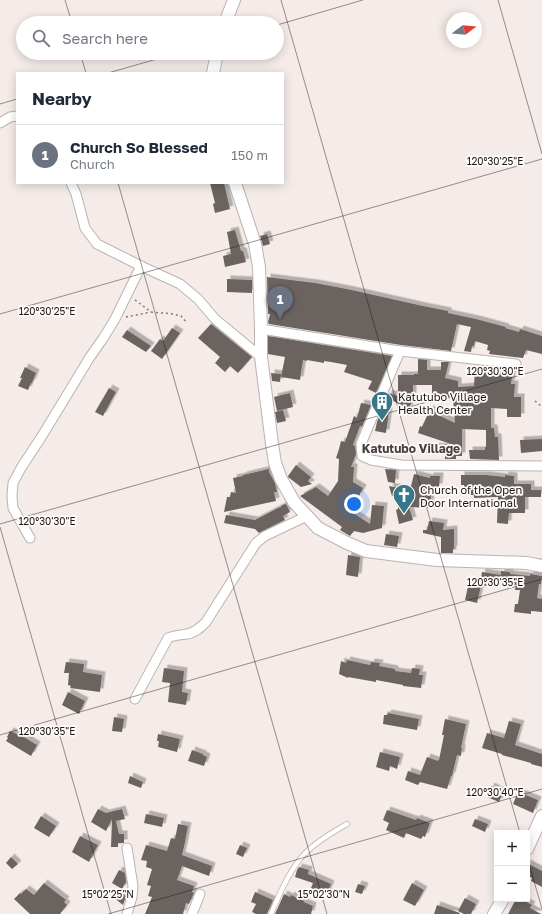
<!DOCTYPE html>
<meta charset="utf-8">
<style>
body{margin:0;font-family:"Golos Text",sans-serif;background:#f6f6f7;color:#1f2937}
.controls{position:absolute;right:12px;bottom:12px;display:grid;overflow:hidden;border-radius:0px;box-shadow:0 2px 10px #0003}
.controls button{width:36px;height:36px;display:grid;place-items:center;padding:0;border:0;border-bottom:1px solid #e0e1e3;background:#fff;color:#1f2937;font:20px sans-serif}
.compass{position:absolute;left:446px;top:12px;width:36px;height:36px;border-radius:50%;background:#fff;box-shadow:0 2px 10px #0003;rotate:74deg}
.you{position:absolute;left:354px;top:504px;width:14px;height:14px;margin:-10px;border:3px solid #fff;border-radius:50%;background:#1a73e8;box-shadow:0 0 0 6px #1a73e833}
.badge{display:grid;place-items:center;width:26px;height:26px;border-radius:50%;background:#36778a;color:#fff;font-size:13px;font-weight:700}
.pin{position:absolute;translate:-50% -33px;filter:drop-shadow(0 1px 2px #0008)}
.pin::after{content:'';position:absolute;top:21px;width:14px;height:12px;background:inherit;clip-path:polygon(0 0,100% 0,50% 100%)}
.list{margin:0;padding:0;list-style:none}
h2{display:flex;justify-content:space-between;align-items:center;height:52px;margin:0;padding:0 16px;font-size:17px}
h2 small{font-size:13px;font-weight:400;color:#747a83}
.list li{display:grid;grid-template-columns:26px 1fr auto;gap:12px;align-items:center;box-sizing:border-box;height:60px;padding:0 16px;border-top:1px solid #e0e1e3}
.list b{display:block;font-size:15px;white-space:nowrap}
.list p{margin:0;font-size:13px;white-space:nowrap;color:#747a83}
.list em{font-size:13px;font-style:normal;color:#747a83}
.icon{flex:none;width:22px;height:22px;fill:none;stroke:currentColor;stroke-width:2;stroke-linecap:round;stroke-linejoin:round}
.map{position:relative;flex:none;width:542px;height:914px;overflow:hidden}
.search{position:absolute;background:#fff;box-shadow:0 2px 10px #0003;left:16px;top:16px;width:268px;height:44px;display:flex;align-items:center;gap:10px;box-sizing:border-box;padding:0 14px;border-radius:22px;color:#747a83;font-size:15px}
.panel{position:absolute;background:#fff;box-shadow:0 2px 10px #0003;left:16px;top:72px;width:268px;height:112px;border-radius:0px}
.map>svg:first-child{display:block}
.building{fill:#6b6360;filter:url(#shadow)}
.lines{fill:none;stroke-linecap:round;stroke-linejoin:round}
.service-casing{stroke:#bbb3b0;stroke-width:6}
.minor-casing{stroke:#bbb3b0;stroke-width:11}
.tertiary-casing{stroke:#bbb3b0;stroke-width:14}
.path{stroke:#7f7976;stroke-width:1.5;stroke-dasharray:2 3;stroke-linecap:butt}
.service{stroke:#fff;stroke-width:4.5}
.minor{stroke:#fff;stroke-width:9}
.tertiary{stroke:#fff;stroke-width:12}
.ticks{fill:none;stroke:#1a1715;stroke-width:1;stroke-opacity:0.45}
.labels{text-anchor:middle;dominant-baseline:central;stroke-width:3.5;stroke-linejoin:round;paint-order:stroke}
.poi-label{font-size:11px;fill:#1a1715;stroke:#fefbfa;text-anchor:start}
.neighbourhood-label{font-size:12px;font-weight:bold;fill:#463e3c;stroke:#fefbfa}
.ticks-label{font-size:10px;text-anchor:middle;fill:#1a1715;stroke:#fefbfa;stroke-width:3.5;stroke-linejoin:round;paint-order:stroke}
</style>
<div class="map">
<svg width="542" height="914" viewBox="0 0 542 914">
<defs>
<filter id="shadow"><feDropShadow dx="3.5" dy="-3.5" stdDeviation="0" flood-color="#0004"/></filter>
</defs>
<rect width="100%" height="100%" fill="#f5ece9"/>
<g class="building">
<path d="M210,183H224L230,209L215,213L213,204L215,203Z"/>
<path d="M235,230L241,251H243L246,262L225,267L223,256L231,254L227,232Z"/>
<path d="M267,234L270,244L263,246L260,236Z"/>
<path d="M267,277L315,283L347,289L423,306L448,311V313L476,319L506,327L505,328L519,332L520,329L542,336V354L526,350L523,358L489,354L490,351L487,350L488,345L475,341L474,346H472L471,352L464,351L471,327L457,324L451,351L401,345L269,324L268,322L270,314H268Z"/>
<path d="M227,279L252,280V293L227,292Z"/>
<path d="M211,324L252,357L238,373L230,366L225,372L215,363L220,357L198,338Z"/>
<path d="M172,328L180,333L162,359L151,351L160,339L163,341Z"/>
<path d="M127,330L151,346L146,352L122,337Z"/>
<path d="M268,336L392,356L376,393L368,389L372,381L344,372L347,365L331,362L324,361V363L307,360V361L303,360L300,380L281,377L285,357L268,354Z"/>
<path d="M418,359L427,360V370H441V362H449L445,378L458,381V387L474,386L475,368L491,367L513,370L511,384H515L514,397H521V417H507V409L491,408V428H494L495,437H498L499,460L470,459L469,450H485V447H486V430L462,429V456H456V459H445V454L420,453V447L457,446L418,433L420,426L422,427L430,409L436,412V414L455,423L453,398L432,399V385H413V396L412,399L409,400L412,401L409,409L387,398L389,393L398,396V375H414V374H418Z"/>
<path d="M25,367L36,373L32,383H31L28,390L18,386L22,378H20Z"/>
<path d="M271,373L281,374L280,382L272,381Z"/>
<path d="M109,388L116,392L103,416L95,412Z"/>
<path d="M290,393L293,407L277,411L274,397Z"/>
<path d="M361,403L371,405L362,427L360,426L353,445L355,446L356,454L351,467H354L353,482L363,488L359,496L355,494L347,509L370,524L372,505L384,506L382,528L363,533L354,531L350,536L340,530L342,527L300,496L316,487L328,496L338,481L339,459L336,458L339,449L341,441L345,442L354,416L357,418Z"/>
<path d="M382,409L389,411L386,433L375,431L377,422Z"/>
<path d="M283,410L286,421L277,423L275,412Z"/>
<path d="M542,439V451L521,453L520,440Z"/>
<path d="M296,465L311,477L308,481L312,484L301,487L288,477V476Z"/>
<path d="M269,469V472L275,483L277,492H274L276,501L224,512L227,497H230L231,492L236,493L233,478L243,476V475Z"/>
<path d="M385,469L396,470L395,483L388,482Z"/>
<path d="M414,474L430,478V476H440L439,487H435L434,495H431L430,508L409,507L413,520L399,524L396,510L398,509V497L392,496L389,486L410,490Z"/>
<path d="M461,475H486L505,477V475L514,476V484H531V490H541V497H525V513H509L508,524L497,523L498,497L474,498V495H464V485H461Z"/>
<path d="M286,504L290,512L283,516L285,520L259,533L255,529L224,523L226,515L255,520L278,508L281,507L282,505Z"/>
<path d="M429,521L444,523L443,530L454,529V549H453V553H441V537L423,533V530H427Z"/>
<path d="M386,534L399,536L397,547L384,545Z"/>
<path d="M348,555L360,557L358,577L346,575Z"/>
<path d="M501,571L510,572V574L530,576V574L542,576L541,584H539L537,598L542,599V612L531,611V614L514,612L515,604H518L520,590H515L516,585L489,582L488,586L480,585L482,572L501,575Z"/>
<path d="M469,582L481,586L477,603L465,600Z"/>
<path d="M347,660L370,665L371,662L380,663L379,666L395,669V671L411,673L412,668L420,669L419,675H423L421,688L403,686V685L376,680V682L348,677V678L339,674L341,661L346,663Z"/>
<path d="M66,662L84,664L83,672L102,675L100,692L70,688L71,686L68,685L69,673H64Z"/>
<path d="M164,668L184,671L182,692L188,693L186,705L168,702L170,683L162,682Z"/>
<path d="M68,692L85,701L79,714L62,705Z"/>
<path d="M388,713L419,719L417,730L383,724L384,715H387Z"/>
<path d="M114,717L124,719L122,732L112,731Z"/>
<path d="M445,719L466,724L461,748H462L461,756L457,755L452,776H451L447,789L420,782L418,785L405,780L408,771L420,775L427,757L438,761V760H439L444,735H442Z"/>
<path d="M509,721L521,724L515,745L542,754V767L531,764V763L502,755V754L482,748L487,733L504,738Z"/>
<path d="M10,731L19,735V734L37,745L31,756L6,741L8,738L7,737Z"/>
<path d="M158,734L180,739L177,752L158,747L159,741H157Z"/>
<path d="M192,750L203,754V755L207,757L204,766L188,761Z"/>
<path d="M380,752L400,757L397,769L390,766L389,771L376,767Z"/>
<path d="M130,776L143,782L141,788L128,783Z"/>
<path d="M491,786L503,792L499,802L487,797Z"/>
<path d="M518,792L538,800L533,813L513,804Z"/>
<path d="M98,809L106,813L122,809L125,819L116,821L119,834H124V843H118V847H111L112,819L106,831L91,822Z"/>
<path d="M387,810L416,820L417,818L430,823L425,837L423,836L421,839L406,833L404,838L386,830L389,823L383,820Z"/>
<path d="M146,814L164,818L162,827L144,823Z"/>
<path d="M41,816L56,826L49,837L34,828Z"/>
<path d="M475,819L488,824L485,832L472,826Z"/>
<path d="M178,824L188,826L185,842L182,855L212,866L209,876L182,866L177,880L194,886L192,892L194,893L189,904L186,903L183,914H145L152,897L148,896L151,886L147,885L152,869L146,867L147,861L141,860L146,845L167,851L171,838L175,839Z"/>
<path d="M80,836L98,845L89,862L72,852Z"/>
<path d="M240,845L247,848L243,857L236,854Z"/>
<path d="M11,857L18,864L12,869L6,863Z"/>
<path d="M527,863L542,871V887L531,881L532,878L527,875Z"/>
<path d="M299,867L309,870L308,874L331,884L327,894L311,888L313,883L295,877L297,870Z"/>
<path d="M119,870L125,873L126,882L122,889L112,883Z"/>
<path d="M44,883L66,900L64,902L67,905L60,914H30L14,899L20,893L21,894L26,889L34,895Z"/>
<path d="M412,883L424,890L415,906L403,900Z"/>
<path d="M358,884L365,886L362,894L355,892Z"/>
<path d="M118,890L126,896L123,905L113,897Z"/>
<path d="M255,892L273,900L267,914H256L252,912L256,904L251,902Z"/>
<path d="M284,894L290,897L291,895L304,901V902L313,906L311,914H275Z"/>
<path d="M465,898L476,904L471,914H464L458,911Z"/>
<path d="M516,899H521L532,905L530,908L541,914H508Z"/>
<path d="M437,905L460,913L459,914H434Z"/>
</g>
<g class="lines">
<g class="service-casing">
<path id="service" d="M271,914C279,895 287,876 300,859C312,844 330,834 347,824"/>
</g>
<g class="minor-casing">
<g id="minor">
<path d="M0,123L10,117L17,116"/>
<path d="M71,183L76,194L85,228L97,244L141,266L180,284L198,299L215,319L261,357"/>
<path d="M261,329L400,351L516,364"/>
<path d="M400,351L361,444L362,456L371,460L401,465L542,466"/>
<path d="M30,538L13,508L12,496L13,483L21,468L42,436L90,357L104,337L115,319L141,266"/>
<path d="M135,699L168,638C175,635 181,635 187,634C195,633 201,627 206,622L256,543L265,536L307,516"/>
<path d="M127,848L133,886L132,897L127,914"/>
<path d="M192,914L200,894"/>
</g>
</g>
<g class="tertiary-casing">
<g id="tertiary">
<path d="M225,23L234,0"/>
<path d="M213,73L217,53"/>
<path d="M235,183L255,244L259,267L261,329V357L272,444L275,463L281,479L294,502L318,528L347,543L366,551L437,560L527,563L542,566"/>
<path d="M527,849L542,816"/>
<path d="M494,914L503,899"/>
</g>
</g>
<g class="path">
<path d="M135,300L151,312L173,314L181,316L187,323"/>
<path d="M126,317L151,312"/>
<path d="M535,401L542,407"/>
</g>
<use href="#service" class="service"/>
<use href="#minor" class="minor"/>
<use href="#tertiary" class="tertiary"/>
</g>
<path class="ticks" d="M65,0L72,23M281,0L520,833M498,0L542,154M277,25L363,0M80,53L86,73M108,73L178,53M0,104L17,99M118,183L327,914M0,314L542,159M0,524L542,369M0,527L111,914M0,735L542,579M527,857L542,909M108,914L542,789"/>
<defs>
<g id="building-pin" transform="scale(1.15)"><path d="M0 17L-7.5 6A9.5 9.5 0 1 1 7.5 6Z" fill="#36778a" stroke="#fefbfa"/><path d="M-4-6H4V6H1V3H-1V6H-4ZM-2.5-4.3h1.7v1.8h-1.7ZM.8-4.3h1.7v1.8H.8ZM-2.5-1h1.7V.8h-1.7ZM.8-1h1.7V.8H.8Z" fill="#fff"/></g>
<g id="church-pin" transform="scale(1.15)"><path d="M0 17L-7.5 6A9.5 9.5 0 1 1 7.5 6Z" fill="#36778a" stroke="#fefbfa"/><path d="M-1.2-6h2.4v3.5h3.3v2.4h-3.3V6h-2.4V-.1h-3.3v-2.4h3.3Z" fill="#fff"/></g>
</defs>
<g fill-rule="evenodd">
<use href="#building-pin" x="382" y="402"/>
<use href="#church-pin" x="404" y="495"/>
</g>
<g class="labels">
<g class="poi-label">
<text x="398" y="396">Katutubo Village<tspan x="398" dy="13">Health Center</tspan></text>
<text x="420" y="489">Church of the Open<tspan x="420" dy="13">Door International</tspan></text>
</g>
<g class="neighbourhood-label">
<text x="411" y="448">Katutubo Village</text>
</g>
</g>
<g class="ticks-label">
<text x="495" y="165">120°30'25"E</text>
<text x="47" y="315">120°30'25"E</text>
<text x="495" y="375">120°30'30"E</text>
<text x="47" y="525">120°30'30"E</text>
<text x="495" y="586">120°30'35"E</text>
<text x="47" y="735">120°30'35"E</text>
<text x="495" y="796">120°30'40"E</text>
<text x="108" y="898">15°02'25"N</text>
<text x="324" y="898">15°02'30"N</text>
</g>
</svg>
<div class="controls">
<button>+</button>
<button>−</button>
</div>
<svg class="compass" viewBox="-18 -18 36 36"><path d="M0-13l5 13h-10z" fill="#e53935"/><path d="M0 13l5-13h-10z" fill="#747a83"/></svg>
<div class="you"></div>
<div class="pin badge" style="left:280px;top:319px;background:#6b7280">1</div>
<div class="search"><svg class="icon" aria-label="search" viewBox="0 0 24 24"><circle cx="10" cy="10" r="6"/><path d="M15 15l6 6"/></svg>Search here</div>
<section class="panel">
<h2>Nearby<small></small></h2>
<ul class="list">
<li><span class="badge" style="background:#6b7280">1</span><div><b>Church So Blessed</b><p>Church</p></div><em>150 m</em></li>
</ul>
</section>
</div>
